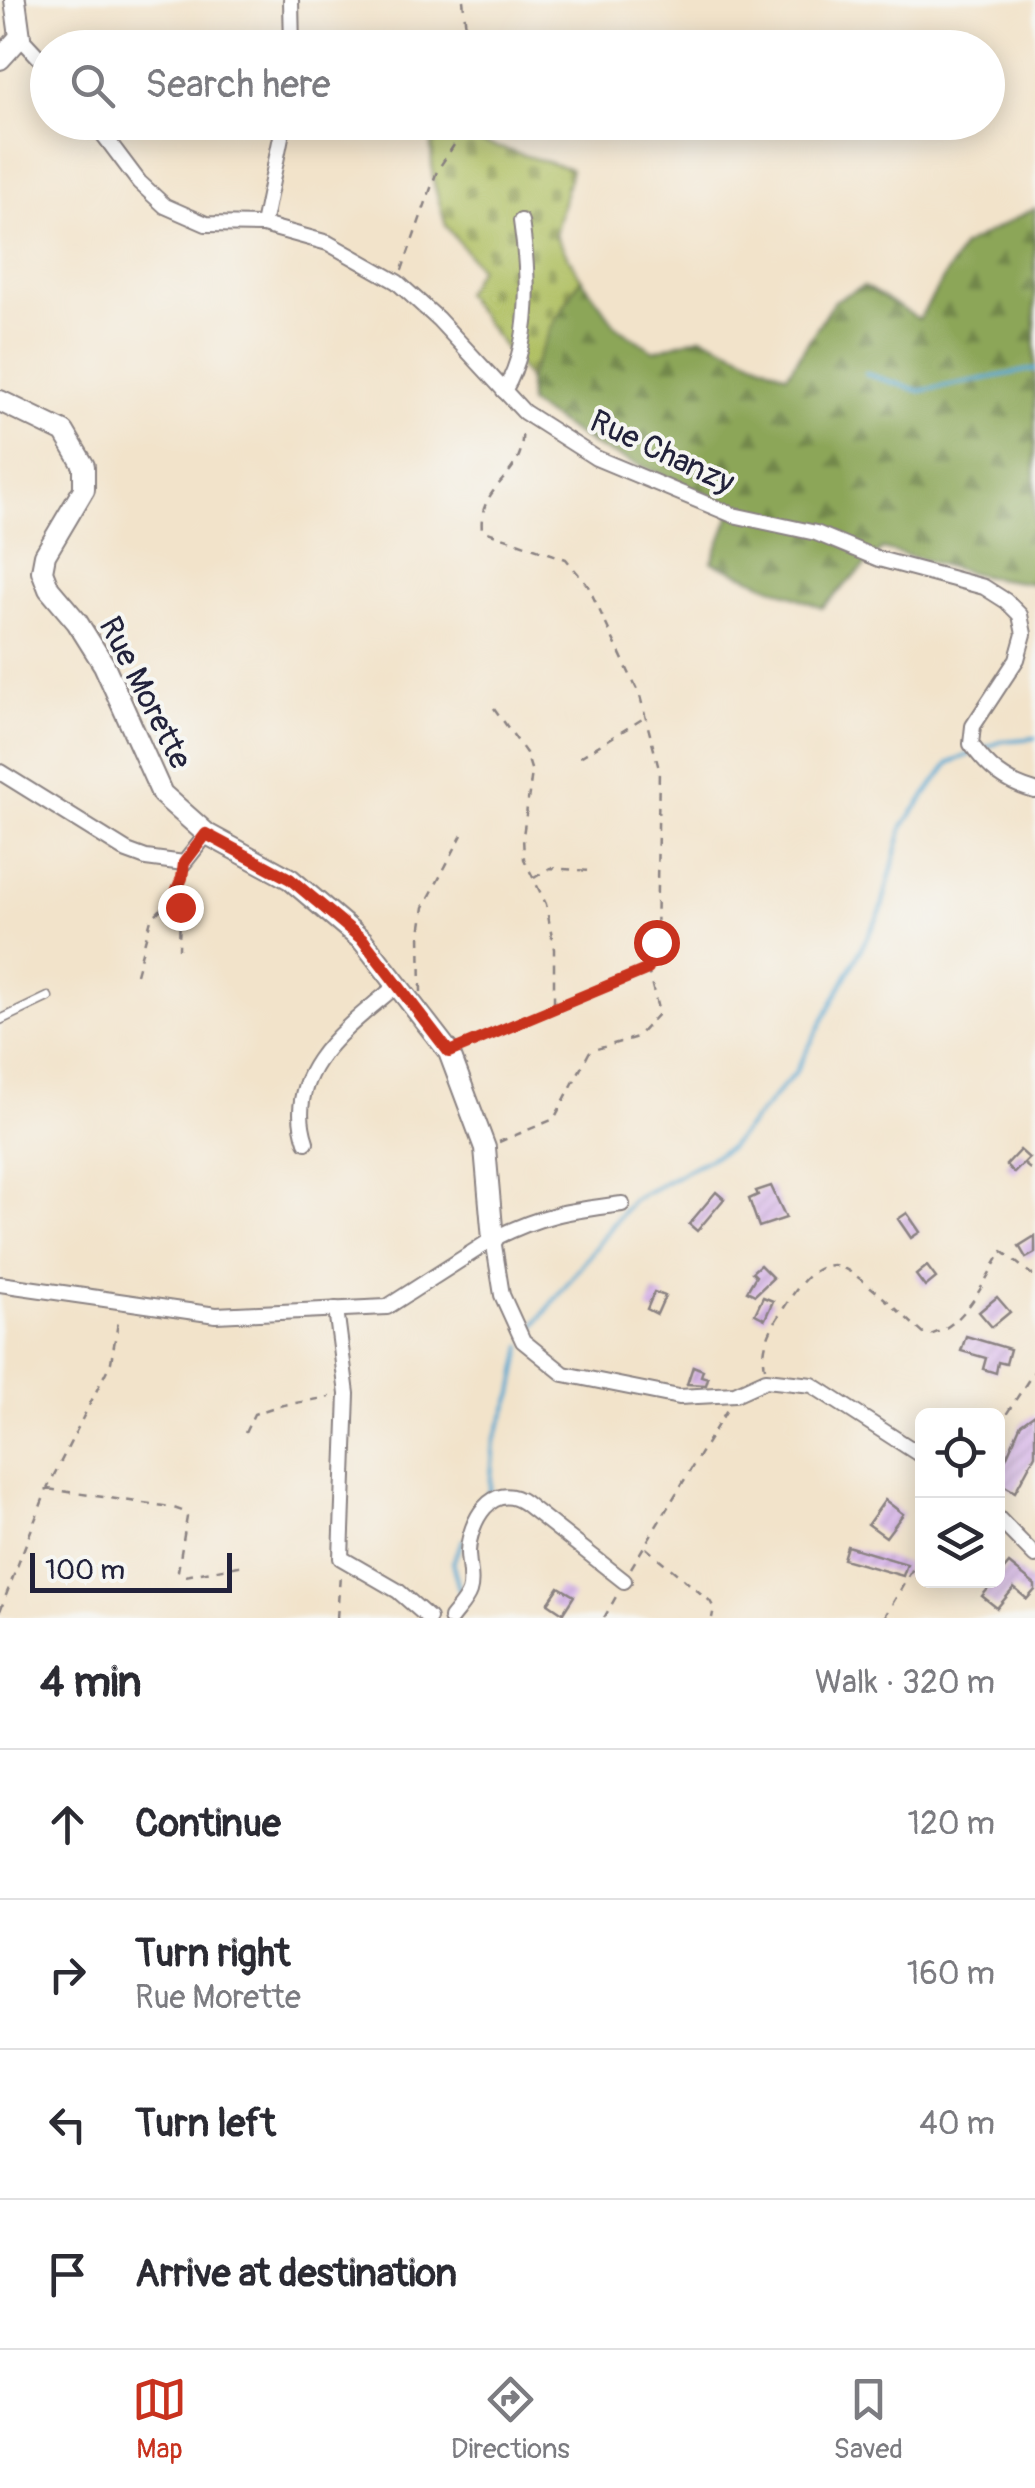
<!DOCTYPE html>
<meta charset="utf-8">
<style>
body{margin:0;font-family:Pangolin,sans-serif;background:#f2f2f3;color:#2b2b33}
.controls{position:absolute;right:30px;bottom:30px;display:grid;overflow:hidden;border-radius:15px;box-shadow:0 5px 25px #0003}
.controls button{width:90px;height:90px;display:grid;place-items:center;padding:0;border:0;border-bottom:2px solid #e1e1e2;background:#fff;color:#2b2b33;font:50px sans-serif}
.scale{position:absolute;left:30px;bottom:25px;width:202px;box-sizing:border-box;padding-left:10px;border:5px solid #22223b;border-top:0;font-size:28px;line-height:35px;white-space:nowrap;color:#22223b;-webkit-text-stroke:8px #f6f6f2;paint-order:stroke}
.stop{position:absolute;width:30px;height:30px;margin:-22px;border:8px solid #c8321e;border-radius:50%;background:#fff}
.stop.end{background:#c8321e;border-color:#fff;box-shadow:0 2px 10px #0008}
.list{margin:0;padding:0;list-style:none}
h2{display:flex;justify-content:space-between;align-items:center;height:130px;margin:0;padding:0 40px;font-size:42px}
h2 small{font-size:32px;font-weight:400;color:#7c7c81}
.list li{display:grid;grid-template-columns:65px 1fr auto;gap:30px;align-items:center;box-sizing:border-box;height:150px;padding:0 40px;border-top:2px solid #e1e1e2}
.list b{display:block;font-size:38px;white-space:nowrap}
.list p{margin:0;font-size:32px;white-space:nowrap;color:#7c7c81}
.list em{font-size:32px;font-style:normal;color:#7c7c81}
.icon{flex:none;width:55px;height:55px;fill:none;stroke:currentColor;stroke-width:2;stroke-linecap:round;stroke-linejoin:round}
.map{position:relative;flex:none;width:1035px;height:1618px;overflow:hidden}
.search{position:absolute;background:#fff;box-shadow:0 5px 25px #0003;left:30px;right:30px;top:30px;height:110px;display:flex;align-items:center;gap:25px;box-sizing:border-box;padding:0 35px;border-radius:55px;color:#7c7c81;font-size:38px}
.sheet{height:730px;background:#fff}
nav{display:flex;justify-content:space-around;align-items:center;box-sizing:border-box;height:140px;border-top:2px solid #e1e1e2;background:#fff;font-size:28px;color:#7c7c81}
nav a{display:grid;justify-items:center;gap:5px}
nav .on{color:#c8321e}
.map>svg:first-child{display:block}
.forest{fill:url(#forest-firs);stroke:#57644a;stroke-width:2.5}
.cemetery{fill:url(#cemetery-stones);stroke:#69714f;stroke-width:2.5}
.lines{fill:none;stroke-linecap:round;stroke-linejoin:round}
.stream{stroke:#54a6cf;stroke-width:4}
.building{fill:url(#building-hatch)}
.lane-casing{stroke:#8a8282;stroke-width:11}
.street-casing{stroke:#8a8282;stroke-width:18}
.secondary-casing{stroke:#8a8282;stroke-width:24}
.path{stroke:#8a8282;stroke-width:2.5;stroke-dasharray:8 8;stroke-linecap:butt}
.lane{stroke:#fff;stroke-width:8}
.street{stroke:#fff;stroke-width:14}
.secondary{stroke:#fff;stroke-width:20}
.route{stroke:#c8321e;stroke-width:12}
.labels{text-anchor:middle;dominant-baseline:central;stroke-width:8;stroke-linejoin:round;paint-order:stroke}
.street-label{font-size:32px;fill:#22223b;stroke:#f6f6f2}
</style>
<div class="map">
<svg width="1035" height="1618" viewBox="0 0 1035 1618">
<defs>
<pattern id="forest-firs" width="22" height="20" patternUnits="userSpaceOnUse" patternTransform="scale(2.5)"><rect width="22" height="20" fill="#8ca659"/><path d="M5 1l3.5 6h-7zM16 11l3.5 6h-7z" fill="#72874b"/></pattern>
<pattern id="cemetery-stones" width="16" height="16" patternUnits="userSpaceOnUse" patternTransform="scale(2.5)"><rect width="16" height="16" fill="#b0c063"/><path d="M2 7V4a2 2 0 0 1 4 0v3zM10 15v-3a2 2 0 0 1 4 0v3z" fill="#8f9c53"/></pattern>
<pattern id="building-hatch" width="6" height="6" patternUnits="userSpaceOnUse" patternTransform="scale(2.5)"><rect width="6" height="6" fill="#d7b5e8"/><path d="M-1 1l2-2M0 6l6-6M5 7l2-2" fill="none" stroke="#b89bc8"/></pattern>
</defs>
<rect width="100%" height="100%" fill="#f6f6f2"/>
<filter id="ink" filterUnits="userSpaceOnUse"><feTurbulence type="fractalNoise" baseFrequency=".01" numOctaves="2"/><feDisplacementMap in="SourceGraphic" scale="20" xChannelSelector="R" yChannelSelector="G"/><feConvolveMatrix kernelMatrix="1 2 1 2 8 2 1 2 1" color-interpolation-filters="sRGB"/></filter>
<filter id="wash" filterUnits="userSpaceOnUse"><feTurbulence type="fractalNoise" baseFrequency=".0048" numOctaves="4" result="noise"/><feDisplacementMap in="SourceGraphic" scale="40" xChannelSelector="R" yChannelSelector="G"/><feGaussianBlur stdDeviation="2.25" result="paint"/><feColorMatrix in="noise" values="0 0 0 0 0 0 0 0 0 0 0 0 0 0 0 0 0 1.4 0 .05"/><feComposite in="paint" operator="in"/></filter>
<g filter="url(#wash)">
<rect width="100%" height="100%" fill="#f2e3ca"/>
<path class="forest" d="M1035,208V584L987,577L882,549L822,608L712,562L734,505L598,448L529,404L528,380L552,326L581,278L617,327L654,351L702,336L787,375L834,301L864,286L919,319L963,246Z"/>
<path class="cemetery" d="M446,132L571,169L555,235L581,278L552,326L528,379L464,294L479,268L446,226L433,180L431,146Z"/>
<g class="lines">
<g class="stream">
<path d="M866,374L920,391L1035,369"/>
<path d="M979,750L1003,741L1035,738"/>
<path d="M526,1337L632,1200L729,1148L795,1073L881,911L903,826L949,763L971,754"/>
<path d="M484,1500L490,1489L494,1441L513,1393L522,1346"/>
<path d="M461,1596L452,1562L463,1540"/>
</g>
</g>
<g id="blocks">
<g class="building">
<path d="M1020,1150L1029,1158L1014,1173L1006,1165Z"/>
<path d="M771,1186L786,1218L759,1227L749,1199L758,1195L756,1191Z"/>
<path d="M716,1192L724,1199L697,1231L689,1224Z"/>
<path d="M907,1213L920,1232L911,1238L898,1219Z"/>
<path d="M1035,1236V1253L1026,1258L1019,1246Z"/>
<path d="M760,1265L773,1278L755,1295L747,1291L756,1276L752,1272Z"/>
<path d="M927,1266L936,1278L925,1287L916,1275Z"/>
<path d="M654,1292L665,1296L657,1314L647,1309Z"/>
<path d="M763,1297L773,1301L765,1319L755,1314Z"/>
<path d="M997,1297L1010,1312L992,1327L979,1312Z"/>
<path d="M966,1336L1010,1349L1006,1364L998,1362L996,1373L983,1369L986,1358L961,1351Z"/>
<path d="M693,1366L703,1370L701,1376L708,1378L706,1385L687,1384Z"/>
<path d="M1035,1414V1455L1015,1492L998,1482V1454L1006,1458L1021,1424Z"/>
<path d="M885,1500L903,1514L886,1537L868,1524Z"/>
<path d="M847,1546L907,1564L903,1576L843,1559Z"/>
<path d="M1009,1564L1035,1585V1590L1027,1599L1014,1588L997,1608L982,1596Z"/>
<path d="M559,1587L574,1596L563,1613L548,1603Z"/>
</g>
</g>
</g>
<g filter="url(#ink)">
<use href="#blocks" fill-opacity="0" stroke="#8a8282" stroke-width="2.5"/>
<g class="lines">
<g class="lane-casing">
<path id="lane" d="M0,1020L48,997"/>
</g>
<g class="street-casing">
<g id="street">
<path d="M291,0L292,48"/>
<path d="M20,37L48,67"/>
<path d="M94,122L139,182L165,206L206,224L263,225L328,243L397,282L438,319L524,412L596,458L733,515L816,533L879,559L984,587L1006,601L1020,615L1024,634L1017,659L973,726L971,744C988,768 1006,783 1035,791"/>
<path d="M263,225L284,122"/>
<path d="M504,391C533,343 529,274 521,221"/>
<path d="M0,772L127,851L146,858L184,863L207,834"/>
<path d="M306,1142C282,1071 349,1026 396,986"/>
<path d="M493,1239C543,1214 568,1211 622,1204"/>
<path d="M0,1284L216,1315L387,1307L493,1239L502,1295L523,1341L564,1374L679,1397L735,1394L766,1380L812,1385L922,1456"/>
<path d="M336,1309L347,1394L341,1558L398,1591L429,1618"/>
<path d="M998,1518L1035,1556"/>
<path d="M451,1618C457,1610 466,1601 469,1592C473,1580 468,1565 468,1552C469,1522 492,1480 525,1503L624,1581"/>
</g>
</g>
<g class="secondary-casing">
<g id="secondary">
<path d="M0,59L20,37L15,0"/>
<path d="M0,401L64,432L84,466V489L45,555L42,571L49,589L77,622L104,665L162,794L207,834L290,879L363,941L449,1052L485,1148L493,1239"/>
</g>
</g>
<g class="path">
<path d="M463,0L468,48"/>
<path d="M402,270L437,171L469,122"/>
<path d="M494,708L526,753L532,772L523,836L524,859L546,904L554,949V1007"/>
<path d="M580,757L644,718"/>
<path d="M534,878L550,868L591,871"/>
<path d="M175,897L180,907L179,949"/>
<path d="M136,974L151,919L175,895L182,879"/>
<path d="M421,992L420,933L424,907L462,835"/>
<path d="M467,1045L647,969L656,942L659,769L640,696L588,586L566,559L482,530C478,492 511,480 520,453C522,446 522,436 523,429"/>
<path d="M499,1142L554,1119L590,1051L637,1037L659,1013L648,970"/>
<path d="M1024,1164L1035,1173"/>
<path d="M765,1368C760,1344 774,1323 787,1303C798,1287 811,1266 833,1265C851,1264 910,1322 926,1336C966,1327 982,1284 1002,1251L1035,1277"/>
<path d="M998,1427L1035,1370"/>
<path d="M245,1433L254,1414L278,1406L330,1397"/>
<path d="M48,1489L171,1507L185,1512L187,1517L178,1571L185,1576L244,1565"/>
<path d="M646,1548L710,1601L714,1608L712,1618"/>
<path d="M631,1568L728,1408"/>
<path d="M0,1611L47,1489L111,1362L119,1317"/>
<path d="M337,1618L340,1575"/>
<path d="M604,1618L618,1593"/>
<path d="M884,1618L922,1553"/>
</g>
<use href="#lane" class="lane"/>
<use href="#street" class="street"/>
<use href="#secondary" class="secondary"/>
</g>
</g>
<g class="lines" filter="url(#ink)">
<path class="route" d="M180,907L174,896L182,878L184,863L206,834L290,879L363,940L449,1052L648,969L656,942"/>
</g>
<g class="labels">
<g class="street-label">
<text transform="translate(662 452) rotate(25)">Rue Chanzy</text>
<text transform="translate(145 693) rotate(63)">Rue Morette</text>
</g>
</g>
</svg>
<div class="controls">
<button><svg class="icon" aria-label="locate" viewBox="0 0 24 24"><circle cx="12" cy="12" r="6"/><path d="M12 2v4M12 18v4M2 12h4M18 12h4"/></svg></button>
<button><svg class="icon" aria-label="layers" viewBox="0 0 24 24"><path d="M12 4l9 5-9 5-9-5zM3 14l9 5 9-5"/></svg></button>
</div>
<div class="scale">100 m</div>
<div class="stop" style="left:656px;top:942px"></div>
<div class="stop end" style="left:180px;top:907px"></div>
<div class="search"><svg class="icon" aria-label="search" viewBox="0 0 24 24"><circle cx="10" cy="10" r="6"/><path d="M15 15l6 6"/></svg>Search here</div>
</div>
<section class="sheet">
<h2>4 min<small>Walk · 320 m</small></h2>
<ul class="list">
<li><svg class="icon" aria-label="ahead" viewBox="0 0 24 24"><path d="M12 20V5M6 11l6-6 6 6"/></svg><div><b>Continue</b></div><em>120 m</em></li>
<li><svg class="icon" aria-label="right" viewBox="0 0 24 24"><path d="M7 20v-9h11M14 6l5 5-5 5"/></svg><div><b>Turn right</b><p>Rue Morette</p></div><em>160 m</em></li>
<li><svg class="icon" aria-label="left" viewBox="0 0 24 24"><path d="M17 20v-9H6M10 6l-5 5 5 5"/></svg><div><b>Turn left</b></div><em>40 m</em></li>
<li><svg class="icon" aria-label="arrive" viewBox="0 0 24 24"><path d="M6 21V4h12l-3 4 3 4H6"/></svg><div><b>Arrive at destination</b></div></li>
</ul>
</section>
<nav>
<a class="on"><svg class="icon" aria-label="map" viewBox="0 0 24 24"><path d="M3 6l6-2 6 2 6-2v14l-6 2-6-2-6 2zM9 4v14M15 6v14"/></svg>Map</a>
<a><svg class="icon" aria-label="directions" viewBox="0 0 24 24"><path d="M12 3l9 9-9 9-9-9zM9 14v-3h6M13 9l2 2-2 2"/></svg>Directions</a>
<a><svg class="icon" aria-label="saved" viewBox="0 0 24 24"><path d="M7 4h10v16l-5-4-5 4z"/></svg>Saved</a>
</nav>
